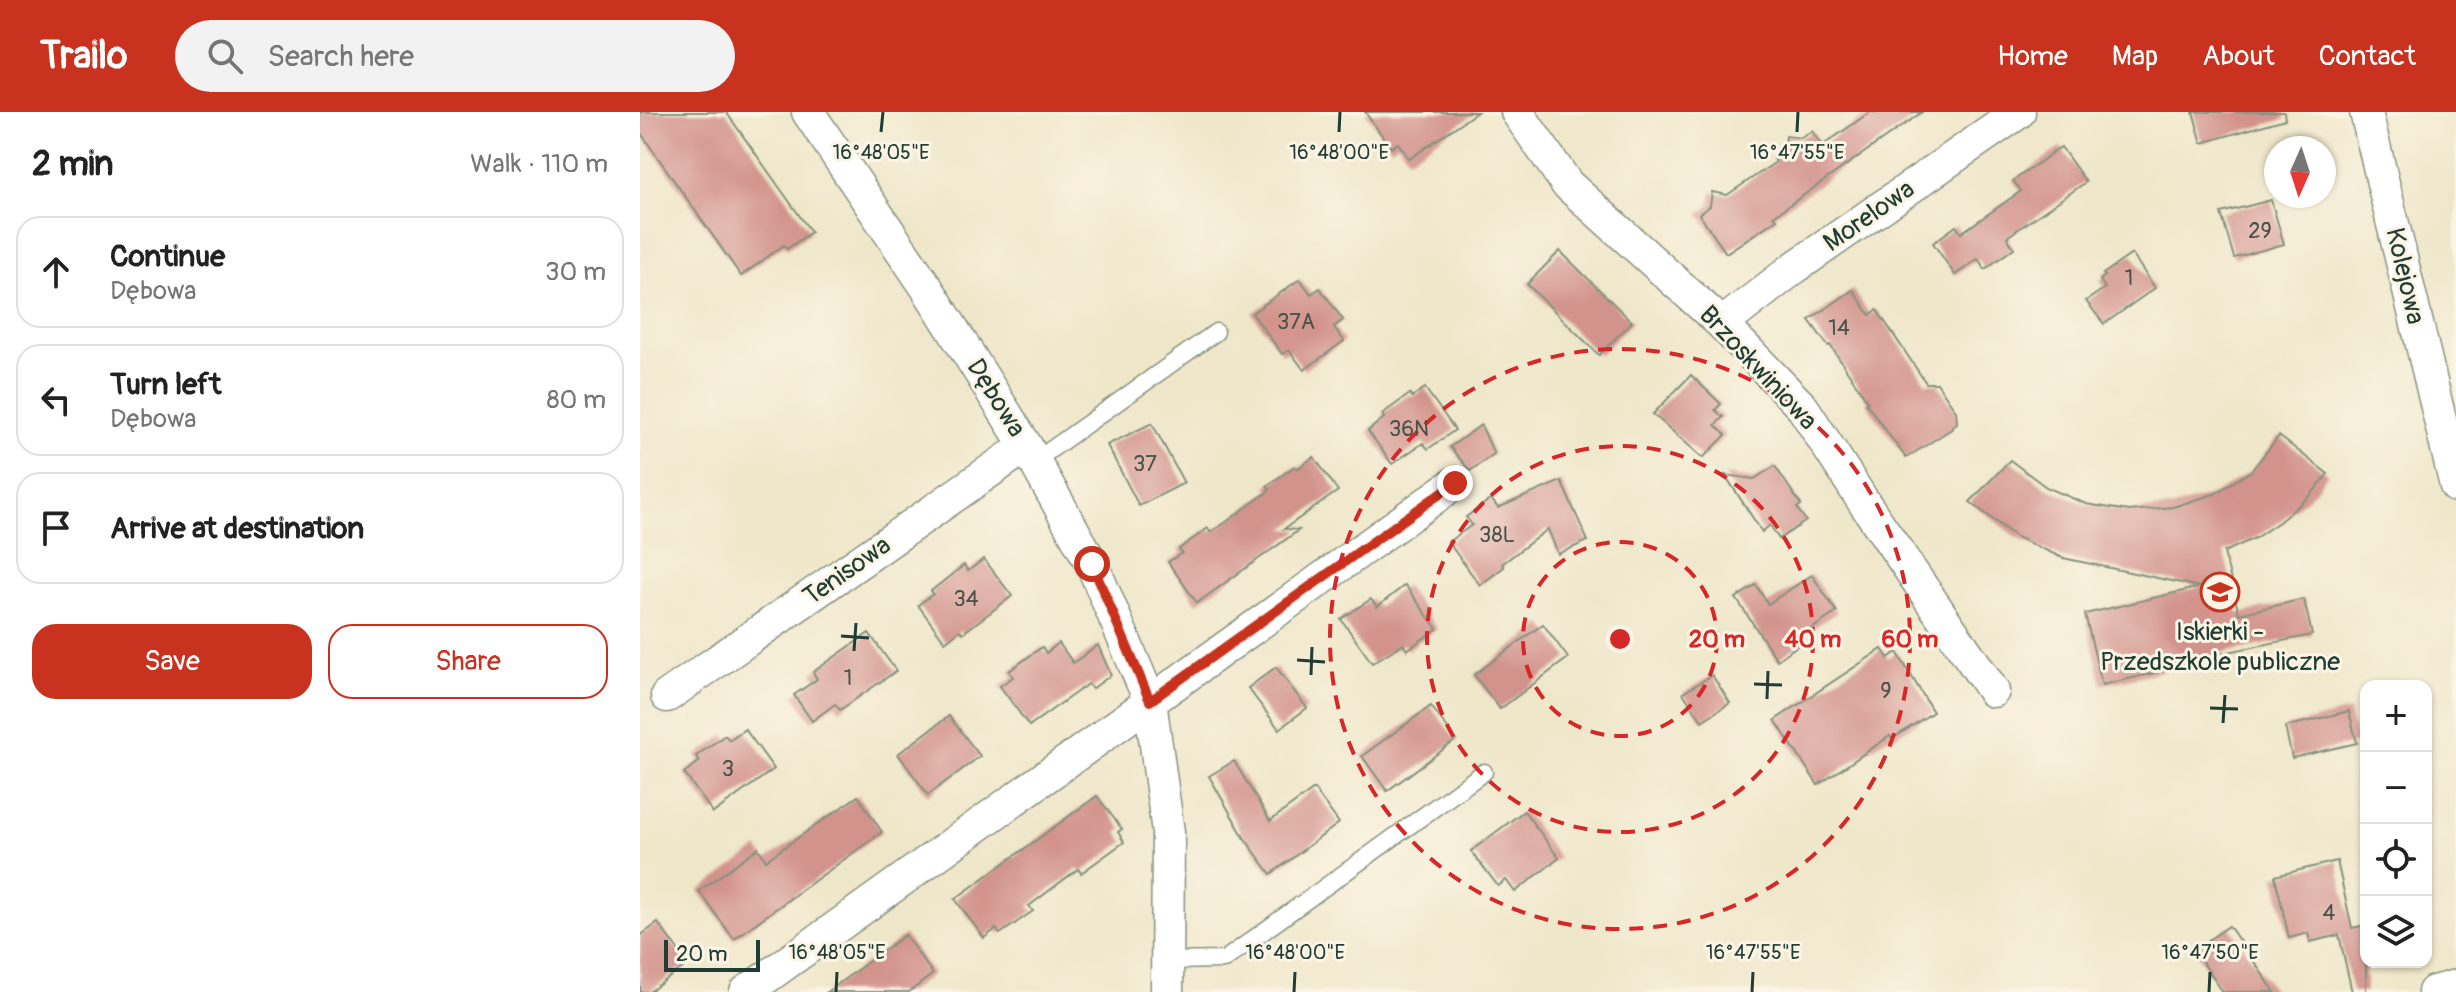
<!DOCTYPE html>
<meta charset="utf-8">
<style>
body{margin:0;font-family:Pangolin,sans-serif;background:#f2f2f2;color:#222}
.controls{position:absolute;right:24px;bottom:24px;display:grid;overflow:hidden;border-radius:16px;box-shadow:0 2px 6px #0004}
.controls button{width:72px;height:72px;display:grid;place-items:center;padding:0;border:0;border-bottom:2px solid #e0e0e0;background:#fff;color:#222;font:40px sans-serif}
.compass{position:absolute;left:1624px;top:24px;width:72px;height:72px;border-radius:50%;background:#fff;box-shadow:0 2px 6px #0004;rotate:183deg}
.scale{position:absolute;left:24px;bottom:20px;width:96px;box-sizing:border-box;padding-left:8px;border:4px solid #1f3d34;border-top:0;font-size:22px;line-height:28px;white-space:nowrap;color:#1f3d34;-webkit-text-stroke:6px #fcf5e5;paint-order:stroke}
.stop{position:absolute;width:24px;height:24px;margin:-18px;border:6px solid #c8321e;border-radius:50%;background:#fff}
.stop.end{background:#c8321e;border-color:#fff;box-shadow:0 2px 8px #0008}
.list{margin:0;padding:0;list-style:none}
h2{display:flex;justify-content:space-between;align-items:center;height:104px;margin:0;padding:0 32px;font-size:34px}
h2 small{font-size:26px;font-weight:400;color:#767676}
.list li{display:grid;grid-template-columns:52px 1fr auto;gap:24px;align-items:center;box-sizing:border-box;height:112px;margin:0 16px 16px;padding:0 16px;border:2px solid #e0e0e0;border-radius:24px}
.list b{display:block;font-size:30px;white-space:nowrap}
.list p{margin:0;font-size:26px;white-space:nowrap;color:#767676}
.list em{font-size:26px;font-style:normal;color:#767676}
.actions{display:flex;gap:16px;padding:24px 32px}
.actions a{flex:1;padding:18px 0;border:2px solid #c8321e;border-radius:24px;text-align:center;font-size:28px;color:#c8321e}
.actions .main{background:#c8321e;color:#fff}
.icon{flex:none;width:44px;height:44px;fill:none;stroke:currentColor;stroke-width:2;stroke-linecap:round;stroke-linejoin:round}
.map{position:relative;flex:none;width:1816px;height:880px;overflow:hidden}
header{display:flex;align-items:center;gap:48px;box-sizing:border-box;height:112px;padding:0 40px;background:#c8321e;color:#fff}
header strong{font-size:38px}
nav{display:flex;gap:44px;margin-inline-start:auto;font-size:28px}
.search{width:560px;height:72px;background:#f2f2f2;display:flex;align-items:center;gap:20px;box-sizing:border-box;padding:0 28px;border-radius:44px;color:#767676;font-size:30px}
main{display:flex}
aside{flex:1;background:#fff}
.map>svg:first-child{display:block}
.building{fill:#d2938c}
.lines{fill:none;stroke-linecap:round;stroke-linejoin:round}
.service-casing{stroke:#87927f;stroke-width:19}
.minor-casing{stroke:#87927f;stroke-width:35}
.service{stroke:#fff;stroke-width:16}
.minor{stroke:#fff;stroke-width:32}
.route{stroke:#c8321e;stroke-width:10}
.ticks{fill:none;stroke:#1f3d34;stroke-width:3}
.ring{fill:none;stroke:#d62828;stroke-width:4;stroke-dasharray:14 10}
.labels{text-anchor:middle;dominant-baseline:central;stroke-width:6;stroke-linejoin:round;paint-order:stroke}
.number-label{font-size:22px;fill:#4c524a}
.street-label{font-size:26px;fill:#1f3d34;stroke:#fcf5e5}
.poi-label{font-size:26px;fill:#1f3d34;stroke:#fcf5e5}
.ticks-label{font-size:20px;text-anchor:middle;fill:#1f3d34;stroke:#fcf5e5;stroke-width:6;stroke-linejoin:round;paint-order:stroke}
.centre{fill:#d62828;stroke:#fcf5e5;stroke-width:4}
.ring-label{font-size:24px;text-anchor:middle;font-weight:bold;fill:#d62828;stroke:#fcf5e5;stroke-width:6;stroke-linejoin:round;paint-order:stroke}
</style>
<header>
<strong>Trailo</strong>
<div class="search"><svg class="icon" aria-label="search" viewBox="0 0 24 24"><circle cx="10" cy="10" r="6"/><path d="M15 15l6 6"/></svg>Search here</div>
<nav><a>Home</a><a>Map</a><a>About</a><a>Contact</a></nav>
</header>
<main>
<aside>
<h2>2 min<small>Walk · 110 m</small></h2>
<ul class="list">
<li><svg class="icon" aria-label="ahead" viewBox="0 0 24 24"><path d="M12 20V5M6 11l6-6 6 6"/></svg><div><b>Continue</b><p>Dębowa</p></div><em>30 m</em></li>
<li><svg class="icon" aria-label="left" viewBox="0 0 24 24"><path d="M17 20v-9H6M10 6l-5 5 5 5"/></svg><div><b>Turn left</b><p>Dębowa</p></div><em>80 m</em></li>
<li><svg class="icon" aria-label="arrive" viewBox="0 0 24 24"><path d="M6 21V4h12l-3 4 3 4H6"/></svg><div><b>Arrive at destination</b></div></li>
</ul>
<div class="actions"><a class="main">Save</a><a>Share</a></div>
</aside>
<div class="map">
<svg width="1816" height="880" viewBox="0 0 1816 880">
<rect width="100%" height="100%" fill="#fcf5e5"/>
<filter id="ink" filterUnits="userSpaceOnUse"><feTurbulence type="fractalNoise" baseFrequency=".0125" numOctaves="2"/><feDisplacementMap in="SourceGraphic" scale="16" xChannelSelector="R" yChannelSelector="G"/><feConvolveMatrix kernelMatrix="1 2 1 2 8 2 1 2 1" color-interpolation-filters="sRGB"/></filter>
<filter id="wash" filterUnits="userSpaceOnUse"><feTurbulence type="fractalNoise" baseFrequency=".006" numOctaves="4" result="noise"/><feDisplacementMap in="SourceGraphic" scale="32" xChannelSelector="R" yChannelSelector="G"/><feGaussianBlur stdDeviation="1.8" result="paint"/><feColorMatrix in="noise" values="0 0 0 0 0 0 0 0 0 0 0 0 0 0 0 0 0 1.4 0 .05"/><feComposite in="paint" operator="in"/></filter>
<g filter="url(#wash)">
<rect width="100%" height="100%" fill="#efe7ca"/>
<g id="blocks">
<g class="building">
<path d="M0,0H86L171,120L147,137L144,133L101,164L0,20Z"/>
<path d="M725,0H837L769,47L758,31L751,36Z"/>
<path d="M1230,0H1282L1134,104L1137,107L1086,141L1059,102L1070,94L1072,80L1087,83L1136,50L1134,46L1144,38L1146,24L1161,26L1172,19L1182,34Z"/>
<path d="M1553,0H1644L1645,7L1562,31Z"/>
<path d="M1421,35L1446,70L1367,125L1374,136L1345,157L1338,147L1315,163L1293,131L1316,114L1321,121L1381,79L1373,69Z"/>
<path d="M1631,88L1644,132L1594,146L1581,101Z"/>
<path d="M920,139L992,210L959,243L887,172Z"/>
<path d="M1492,142L1515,176L1464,212L1446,189L1465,176L1460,168L1465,164L1463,162Z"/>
<path d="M660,167L671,182L680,176L703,208L694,215L704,229L664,258L649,238L642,242L612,201Z"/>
<path d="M1213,178L1230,203L1237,198L1286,271H1297L1316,299L1317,311L1312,314L1313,316L1266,346L1226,291L1228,290L1190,233L1188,234L1169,208Z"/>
<path d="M1051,263L1081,292L1075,298L1083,305L1075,313L1086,323L1063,346L1013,302Z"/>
<path d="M785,276L815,318L788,337L783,331L752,352L728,319L744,306L742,302L770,282L772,285Z"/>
<path d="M512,311L544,371L499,394L467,333Z"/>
<path d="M841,313L854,342L830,359L810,335Z"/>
<path d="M1639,324L1688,362L1670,384L1639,410L1615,426L1584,440L1599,502L1664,487L1672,523L1543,549L1544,554L1462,573L1445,502L1560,475L1423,446L1376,425L1330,390L1370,348L1406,375L1446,392L1489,399L1533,395L1574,382L1611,359Z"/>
<path d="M674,345L698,379L644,417L659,418L557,491L528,450L542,441L539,437L568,416L570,420L585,411L630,378L627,374L655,354L657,357Z"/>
<path d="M1135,354L1161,393L1157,396L1166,409L1139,427L1130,413L1122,420L1085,363L1114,367Z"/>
<path d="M921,369L948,429L918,442L908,417L862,452L864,455L840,473L808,430L832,413L826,405L851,387L858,396Z"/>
<path d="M344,447L372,484L323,521L320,518L305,530L278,493L293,482L291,479L324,453L328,459Z"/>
<path d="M1172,463L1197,500L1153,529L1157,534L1137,548L1096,486L1116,473L1128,492Z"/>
<path d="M765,473L797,517L767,538L763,532L732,551L701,507L731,487L737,495Z"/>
<path d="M903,512L928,546L860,597L834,563Z"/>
<path d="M229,521L256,559L200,598L195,592L172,609L154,583L177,567L173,560Z"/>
<path d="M419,531L433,551L458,533L471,563L452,577L448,572L389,614L360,574L373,565L369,559L402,535L406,541Z"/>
<path d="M1242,537L1248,546L1257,540L1293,600L1252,627L1250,624L1178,673L1135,608Z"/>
<path d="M636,555L667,596L639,617L608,576Z"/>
<path d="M1072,563L1090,591L1062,609L1043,581Z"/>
<path d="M791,594L816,628L747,679L722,644Z"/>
<path d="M1709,599L1717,631L1652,646L1645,615Z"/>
<path d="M309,604L340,644L288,683L258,642Z"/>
<path d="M105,617L134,657L73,701L44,661L60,649L56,644L85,623L89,628Z"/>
<path d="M594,649L630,709L674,677L699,711L631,762L605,727L569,664Z"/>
<path d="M218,684L242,720L94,827L59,779L118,736L126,748Z"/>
<path d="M457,684L482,717L478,720L484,730L441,761L438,757L389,794L393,799L360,822L356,817L344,826L315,787Z"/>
<path d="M884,699L919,746L875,780L866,768L858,774L831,739Z"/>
<path d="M1697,749L1712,816L1726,813V880H1712L1699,823L1670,830L1668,821L1649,826L1635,764Z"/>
<path d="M18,811L48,852L9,880H0V824Z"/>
<path d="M1589,814L1635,880H1583L1554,838Z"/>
<path d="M265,823L293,862L269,880H187Z"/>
</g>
</g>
</g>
<g filter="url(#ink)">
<use href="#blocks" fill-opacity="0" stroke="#87927f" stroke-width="2"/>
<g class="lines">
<g class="service-casing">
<g id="service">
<path d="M395,349L576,220"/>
<path d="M527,849L584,848L844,660"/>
</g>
</g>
<g class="minor-casing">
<g id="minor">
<path d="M168,0L287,176L386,334L452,452L510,589L528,720L527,880"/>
<path d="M877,0L927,72L1082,212L1163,296L1225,392L1353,579"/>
<path d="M1726,0L1816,374"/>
<path d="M1082,212L1154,156L1379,0"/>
<path d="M27,584L386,334"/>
<path d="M106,880L815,371"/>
<path d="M1794,880L1816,874"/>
</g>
</g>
<use href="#service" class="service"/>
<use href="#minor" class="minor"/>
</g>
</g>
<g class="lines" filter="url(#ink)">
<path class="route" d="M452,452L510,589L815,371"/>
</g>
<path class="ticks" d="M241,20L243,0M699,20L700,0M1157,20L1158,0M201,524L229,526M214,539L216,511M657,548L685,550M671,563L672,535M1114,572L1142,573M1127,587L1128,559M1570,596L1598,597M1583,611L1585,583M196,880L197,860M654,880L655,860M1112,880L1113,860M1569,880L1570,860"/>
<g class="ring">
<circle cx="980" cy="527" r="97"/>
<circle cx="980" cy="527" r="193"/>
<circle cx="980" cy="527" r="290"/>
</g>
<defs>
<g id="school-ring" transform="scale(2)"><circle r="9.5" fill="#fcf5e5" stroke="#c8321e" stroke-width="1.5"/><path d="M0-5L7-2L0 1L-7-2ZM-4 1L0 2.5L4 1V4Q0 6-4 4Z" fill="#c8321e"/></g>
</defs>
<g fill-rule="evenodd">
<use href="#school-ring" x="1580" y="480"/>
</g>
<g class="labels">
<g class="number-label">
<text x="1620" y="119">29</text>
<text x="1489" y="166">1</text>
<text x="656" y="210">37A</text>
<text x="1199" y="216">14</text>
<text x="769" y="317">36N</text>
<text x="505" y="352">37</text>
<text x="857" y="423">38L</text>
<text x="326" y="487">34</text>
<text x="208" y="566">1</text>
<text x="1246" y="579">9</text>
<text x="88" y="657">3</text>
<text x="1689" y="801">4</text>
</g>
<g class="street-label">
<text transform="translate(1229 104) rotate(-35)">Morelowa</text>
<text transform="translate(1765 164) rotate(77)">Kolejowa</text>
<text transform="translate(1118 256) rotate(47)">Brzoskwiniowa</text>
<text transform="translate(356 286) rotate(58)">Dębowa</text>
<text transform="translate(207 459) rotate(-35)">Tenisowa</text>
</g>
<g class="poi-label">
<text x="1580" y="520">Iskierki -<tspan x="1580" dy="30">Przedszkole publiczne</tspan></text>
</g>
</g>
<g class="ticks-label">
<text x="241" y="47">16°48'05"E</text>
<text x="699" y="47">16°48'00"E</text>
<text x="1157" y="47">16°47'55"E</text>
<text x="197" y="847">16°48'05"E</text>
<text x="655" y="847">16°48'00"E</text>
<text x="1113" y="847">16°47'55"E</text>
<text x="1570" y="847">16°47'50"E</text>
</g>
<circle cx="980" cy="527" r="12" class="centre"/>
<g class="ring-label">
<text x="1077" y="535">20 m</text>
<text x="1173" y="535">40 m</text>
<text x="1270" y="535">60 m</text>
</g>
</svg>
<div class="controls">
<button>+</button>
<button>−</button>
<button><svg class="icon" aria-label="locate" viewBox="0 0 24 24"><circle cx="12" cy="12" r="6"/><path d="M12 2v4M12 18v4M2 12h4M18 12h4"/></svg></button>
<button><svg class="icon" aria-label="layers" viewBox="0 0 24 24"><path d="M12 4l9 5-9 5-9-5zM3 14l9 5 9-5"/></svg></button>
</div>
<svg class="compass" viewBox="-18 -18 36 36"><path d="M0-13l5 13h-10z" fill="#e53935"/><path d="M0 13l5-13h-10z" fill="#767676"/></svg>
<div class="scale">20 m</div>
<div class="stop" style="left:452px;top:452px"></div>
<div class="stop end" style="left:815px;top:371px"></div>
</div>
</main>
